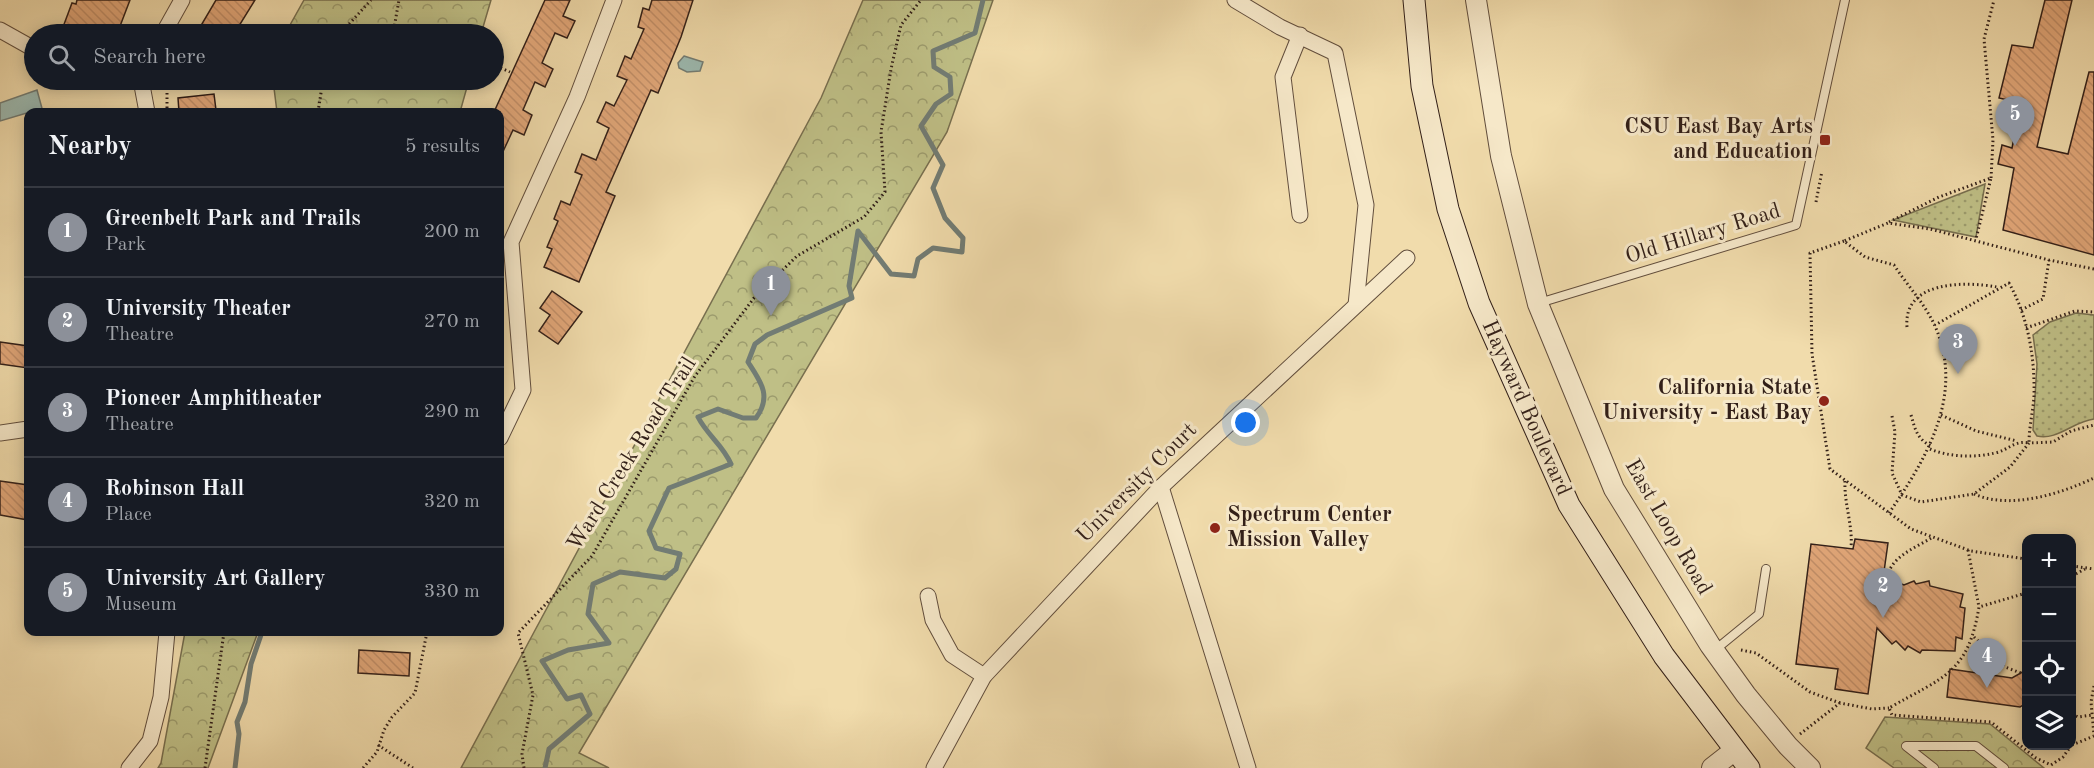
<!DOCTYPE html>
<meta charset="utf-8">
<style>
body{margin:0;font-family:"Old Standard TT",serif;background:#242831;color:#f1f3f6}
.controls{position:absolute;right:18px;bottom:18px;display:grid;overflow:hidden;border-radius:12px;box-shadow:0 3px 15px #0003}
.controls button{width:54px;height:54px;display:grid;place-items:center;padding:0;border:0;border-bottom:2px solid #363941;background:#171b24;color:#f1f3f6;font:30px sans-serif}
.you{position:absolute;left:1246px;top:423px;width:21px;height:21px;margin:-15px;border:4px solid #fff;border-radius:50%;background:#1a73e8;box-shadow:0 0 0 9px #1a73e833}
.badge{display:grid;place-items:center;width:39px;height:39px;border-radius:50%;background:#8c9099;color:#fff;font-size:20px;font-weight:700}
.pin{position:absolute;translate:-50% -50px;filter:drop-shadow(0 2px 3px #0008)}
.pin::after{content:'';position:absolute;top:32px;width:21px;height:18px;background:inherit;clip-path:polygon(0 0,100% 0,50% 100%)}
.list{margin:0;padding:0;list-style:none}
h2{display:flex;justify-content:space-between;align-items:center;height:78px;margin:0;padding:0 24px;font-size:26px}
h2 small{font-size:20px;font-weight:400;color:#9ea1a6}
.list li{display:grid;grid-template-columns:39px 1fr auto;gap:18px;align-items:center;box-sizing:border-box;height:90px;padding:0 24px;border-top:2px solid #363941}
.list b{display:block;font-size:22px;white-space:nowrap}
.list p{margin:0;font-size:20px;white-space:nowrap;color:#9ea1a6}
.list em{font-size:20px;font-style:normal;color:#9ea1a6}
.icon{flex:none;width:33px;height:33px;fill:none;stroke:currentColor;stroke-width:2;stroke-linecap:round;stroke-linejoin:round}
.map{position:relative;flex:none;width:2094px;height:768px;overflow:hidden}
.search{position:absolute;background:#171b24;box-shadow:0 3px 15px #0003;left:24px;top:24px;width:480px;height:66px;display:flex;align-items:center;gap:15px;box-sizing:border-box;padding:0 21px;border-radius:33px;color:#9ea1a6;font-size:22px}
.panel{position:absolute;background:#171b24;box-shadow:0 3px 15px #0003;left:24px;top:108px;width:480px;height:528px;border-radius:12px}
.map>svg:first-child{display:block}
.grass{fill:url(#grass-dots);stroke:#786f4f;stroke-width:1.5}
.forest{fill:url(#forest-crowns);stroke:#786f4f;stroke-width:1.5}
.water{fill:#9cbab1;stroke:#727c74;stroke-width:1.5}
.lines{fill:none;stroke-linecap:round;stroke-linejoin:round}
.stream{stroke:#727c74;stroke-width:5}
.building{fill:url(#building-back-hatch);stroke:#321f18;stroke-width:1.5}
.service-casing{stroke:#624e3d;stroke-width:10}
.minor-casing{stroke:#624e3d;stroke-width:17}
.tertiary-casing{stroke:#624e3d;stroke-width:22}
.secondary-casing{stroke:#321f18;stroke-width:23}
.path{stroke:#321f18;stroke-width:3;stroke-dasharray:1.5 3;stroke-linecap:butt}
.service{stroke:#f6e8c9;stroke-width:8}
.minor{stroke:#f6e8c9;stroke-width:15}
.tertiary{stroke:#f6e8c9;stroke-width:20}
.secondary{stroke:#f6e8c9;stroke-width:21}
.poi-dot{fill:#8f2418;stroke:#f6e8c9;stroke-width:2}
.labels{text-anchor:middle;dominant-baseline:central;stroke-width:6;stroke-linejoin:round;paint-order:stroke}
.poi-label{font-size:22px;font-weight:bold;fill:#321f18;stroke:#f6e8c9;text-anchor:end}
.street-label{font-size:22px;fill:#321f18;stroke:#f6e8c9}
</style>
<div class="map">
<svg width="2094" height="768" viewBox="0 0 2094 768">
<defs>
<pattern id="grass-dots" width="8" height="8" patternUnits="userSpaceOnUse" patternTransform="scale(1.5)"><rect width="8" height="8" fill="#bfbf86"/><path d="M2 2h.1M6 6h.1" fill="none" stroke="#9c9b6d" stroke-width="1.8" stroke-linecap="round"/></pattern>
<pattern id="forest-crowns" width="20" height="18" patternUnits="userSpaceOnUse" patternTransform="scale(1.5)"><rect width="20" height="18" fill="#bfbf86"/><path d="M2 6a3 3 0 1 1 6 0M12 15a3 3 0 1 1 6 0" fill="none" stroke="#9c9b6d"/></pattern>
<pattern id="building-back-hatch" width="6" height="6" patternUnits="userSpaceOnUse" patternTransform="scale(1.5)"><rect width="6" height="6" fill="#e2a779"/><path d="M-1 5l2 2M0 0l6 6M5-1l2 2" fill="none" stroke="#c28f68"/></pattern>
</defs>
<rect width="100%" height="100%" fill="#f1dcac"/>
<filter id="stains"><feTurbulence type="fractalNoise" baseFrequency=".00333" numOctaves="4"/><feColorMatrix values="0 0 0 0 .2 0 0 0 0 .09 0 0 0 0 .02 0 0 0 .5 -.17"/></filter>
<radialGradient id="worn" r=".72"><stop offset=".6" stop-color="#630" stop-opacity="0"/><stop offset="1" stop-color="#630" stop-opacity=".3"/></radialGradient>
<g class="grass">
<path d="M1985,184L1976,237L1893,220Z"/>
<path d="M2076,313L2094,315V419C2074,421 2057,441 2037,436L2033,430L2037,364L2033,335L2050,322Z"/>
</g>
<g class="forest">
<path d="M304,0H491L481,34H285Z"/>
<path d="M863,0H993L947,132L579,753L609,768H461L821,98Z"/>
<path d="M273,80H469L460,112H277Z"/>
<path d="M185,632H258L208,768H158L161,763Z"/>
<path d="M1885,717L1990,724L2044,768H1894L1866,748Z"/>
</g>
<g class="water">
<path d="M684,56L703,62L700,71L687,72L679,68L678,63Z"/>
<path d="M37,90L43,112H30L0,121V103Z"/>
</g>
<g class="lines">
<g class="stream">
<path d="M235,768L239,734L237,722L245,702L251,664L262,632"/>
<path d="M545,768L549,749L590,714L581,695L567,699L542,661L568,650L609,643L588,614L593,584L620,572L665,578L676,569L680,554L656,548L649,531L669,488L731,464C723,445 707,435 698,417L718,409L743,418H756C772,396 761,382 748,362L755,344L767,335L852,298L849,286L858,231L891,274L914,276L918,259L933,248L962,252L963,238L945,218L933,188L943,165L921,126L936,104L951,94L950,77L934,67L933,51L975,33L983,0"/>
</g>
</g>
<g class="building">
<path d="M77,0H130L117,34H94L82,30L80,34L63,27L72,3L76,4Z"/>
<path d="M216,0H255L234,34H196Z"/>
<path d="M545,0H570L563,16L575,21L567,38L555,33L542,63L553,69L545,87L535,82L523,110L532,115L524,135L513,130L500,158V112H494Z"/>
<path d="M652,0H693L681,37L658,93L651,90L606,192L615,196L579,282L544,267L552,249L547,247L558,221L554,219L561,201L570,205L582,175L575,172L582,154L596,160L609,128L597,122L606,102L614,106L627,80L617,76L625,56L631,59L644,29L638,27L643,8L649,10Z"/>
<path d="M2045,0H2072L2037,147L2068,154L2089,72H2094V255L2003,230L2014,168L1998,164L2002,145L2012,148L2021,103L1999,98L2012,45L2033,48Z"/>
<path d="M214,94L216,110L179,112L178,98Z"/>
<path d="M552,291L582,312L558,344L539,331L550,315L540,308Z"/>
<path d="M0,342L28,346V368L0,364Z"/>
<path d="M0,481L28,485V520L0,515Z"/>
<path d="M1855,539L1888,543L1881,593L1899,583L1904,585L1914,581L1916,584L1929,581L1930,586L1963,594L1960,607L1965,608L1962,639L1956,637L1955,651L1922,650L1920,653L1908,646L1905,650L1896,641L1892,644L1877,628L1868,694L1835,689L1838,669L1796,664L1811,544L1853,549Z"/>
<path d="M359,650L410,653L409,676L358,673Z"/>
<path d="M1950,669L2012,678L2026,670V703L2020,707L1947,697Z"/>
</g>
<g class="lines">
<g class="service-casing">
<g id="service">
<path d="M1539,303L1796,225L1845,0"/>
<path d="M1715,650L1759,614L1766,569"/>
<path d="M1934,768L1906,746H1976L2004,768"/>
</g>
</g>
<g class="minor-casing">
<g id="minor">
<path d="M1235,0L1280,27L1335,53L1366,205L1356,305"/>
<path d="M0,30L34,49"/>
<path d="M163,34L182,0"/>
<path d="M1300,35L1283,77L1300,215"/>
<path d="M141,80L147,112"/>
<path d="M0,433L28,429"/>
<path d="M500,438L523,390L511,242L577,97L614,0"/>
<path d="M1161,487L1248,768"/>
<path d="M928,596L933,620L952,655L984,676"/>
<path d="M129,768L150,741L161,697L167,632"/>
<path d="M934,768L984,676L1161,487L1407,258"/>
</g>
</g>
<g class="tertiary-casing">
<g id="tertiary">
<path d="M1476,0L1501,156L1538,304L1614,489L1710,645L1746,695L1788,746L1810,768"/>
<path d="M1712,768L1735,750"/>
</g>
</g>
<g class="secondary-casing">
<path id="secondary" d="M1414,0L1422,86L1448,209L1479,303L1569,505L1664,656L1749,768"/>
</g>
<g class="path">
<path d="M340,34L371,0"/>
<path d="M393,34L399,0"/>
<path d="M494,51L501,68L510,72"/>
<path d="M167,93V112"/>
<path d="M318,112L323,80"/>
<path d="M1991,178L1993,140L1984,39L1994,0"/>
<path d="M1816,202L1822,171"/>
<path d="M1889,222L1939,197L1991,178L1976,239"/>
<path d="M1844,241L1810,253L1812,354L1830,469L1911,529L1971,551L2026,559"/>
<path d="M2021,310L2043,299L2049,260"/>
<path d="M1907,327C1903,281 1964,281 1997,287"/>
<path d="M2026,328L2075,311L2094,312"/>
<path d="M1911,415C1915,429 1917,439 1931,446"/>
<path d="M1941,415L1976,431L2017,441"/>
<path d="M1892,416L1895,432L1892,473L1902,495L1921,502L1974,494L2010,467L2029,443L2053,442L2071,431L2094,425"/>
<path d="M1930,449C1949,457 1974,458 1995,453C2009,450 2014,440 2029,443C2029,427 2033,412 2034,396C2035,357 2028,317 2009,283L1935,325"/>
<path d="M1845,481C1844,504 1853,525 1851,548"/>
<path d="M1974,494C2010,510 2060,494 2094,478"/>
<path d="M1889,513C1927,458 1965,394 1935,326C1925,304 1907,285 1894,265L1865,257L1844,241L1888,223L1930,229L2049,260L2094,269"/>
<path d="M1968,550L1979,607"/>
<path d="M2072,566L2094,569"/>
<path d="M2072,576L2085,569"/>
<path d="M1883,577H1887C1892,556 1915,548 1933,537"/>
<path d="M2026,593L1979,607C1968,674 1943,677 1889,708L1892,715L1991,722L2036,758L2051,765L2063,757L2071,746"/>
<path d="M1974,637L2005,667L2026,675"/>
<path d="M1741,650L1756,653L1810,692L1840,703"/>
<path d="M2094,686L2091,702L2094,735"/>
<path d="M2072,714L2078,717L2092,715"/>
<path d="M1800,734L1840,703L1872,709L1889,708"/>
<path d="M378,745L413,768"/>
<path d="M2072,745L2094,736"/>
<path d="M205,768L224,632"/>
<path d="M363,768L377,752L384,730L392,717L415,693L427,632"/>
<path d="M524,768L522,754L533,695L518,633L592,556L695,376L754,298L797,256L864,217L885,192L881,132L891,69L901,25L921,0"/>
</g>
<use href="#service" class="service"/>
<use href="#minor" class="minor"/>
<use href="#tertiary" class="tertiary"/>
<use href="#secondary" class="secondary"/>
</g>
<g class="poi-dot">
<rect x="1819" y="134" width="12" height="12" rx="3"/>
<circle cx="1824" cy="401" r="6"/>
<circle cx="1215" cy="528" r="6"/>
</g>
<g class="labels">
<g class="poi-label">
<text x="1813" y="127">CSU East Bay Arts<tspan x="1813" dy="25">and Education</tspan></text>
<text x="1812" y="388">California State<tspan x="1812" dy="25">University - East Bay</tspan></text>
<text x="1227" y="515" text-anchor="start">Spectrum Center<tspan x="1227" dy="25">Mission Valley</tspan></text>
</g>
<g class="street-label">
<text transform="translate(1703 234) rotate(-17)">Old Hillary Road</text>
<text transform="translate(1526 408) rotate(66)">Hayward Boulevard</text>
<text transform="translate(632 454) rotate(-58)">Ward Creek Road Trail</text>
<text transform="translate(1137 483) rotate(-45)">University Court</text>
<text transform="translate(1668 527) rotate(60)">East Loop Road</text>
</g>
</g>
<rect width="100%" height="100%" filter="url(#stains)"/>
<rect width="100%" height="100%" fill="url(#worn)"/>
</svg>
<div class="controls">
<button>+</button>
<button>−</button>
<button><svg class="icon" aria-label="locate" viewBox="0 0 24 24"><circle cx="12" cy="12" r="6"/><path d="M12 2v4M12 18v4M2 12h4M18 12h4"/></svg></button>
<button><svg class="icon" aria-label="layers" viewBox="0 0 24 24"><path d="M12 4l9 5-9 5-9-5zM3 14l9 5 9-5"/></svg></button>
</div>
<div class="you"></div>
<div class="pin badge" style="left:771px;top:316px">1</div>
<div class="pin badge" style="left:1883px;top:618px">2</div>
<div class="pin badge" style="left:1958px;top:374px">3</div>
<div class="pin badge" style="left:1987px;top:688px">4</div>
<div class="pin badge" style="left:2015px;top:146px">5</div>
<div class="search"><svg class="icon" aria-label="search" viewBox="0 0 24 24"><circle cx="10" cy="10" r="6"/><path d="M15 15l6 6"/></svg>Search here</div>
<section class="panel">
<h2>Nearby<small>5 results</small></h2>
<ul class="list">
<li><span class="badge">1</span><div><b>Greenbelt Park and Trails</b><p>Park</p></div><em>200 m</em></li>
<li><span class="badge">2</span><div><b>University Theater</b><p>Theatre</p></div><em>270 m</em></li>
<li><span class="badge">3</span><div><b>Pioneer Amphitheater</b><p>Theatre</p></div><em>290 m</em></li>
<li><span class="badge">4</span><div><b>Robinson Hall</b><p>Place</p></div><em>320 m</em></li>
<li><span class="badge">5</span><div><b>University Art Gallery</b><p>Museum</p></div><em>330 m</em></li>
</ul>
</section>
</div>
